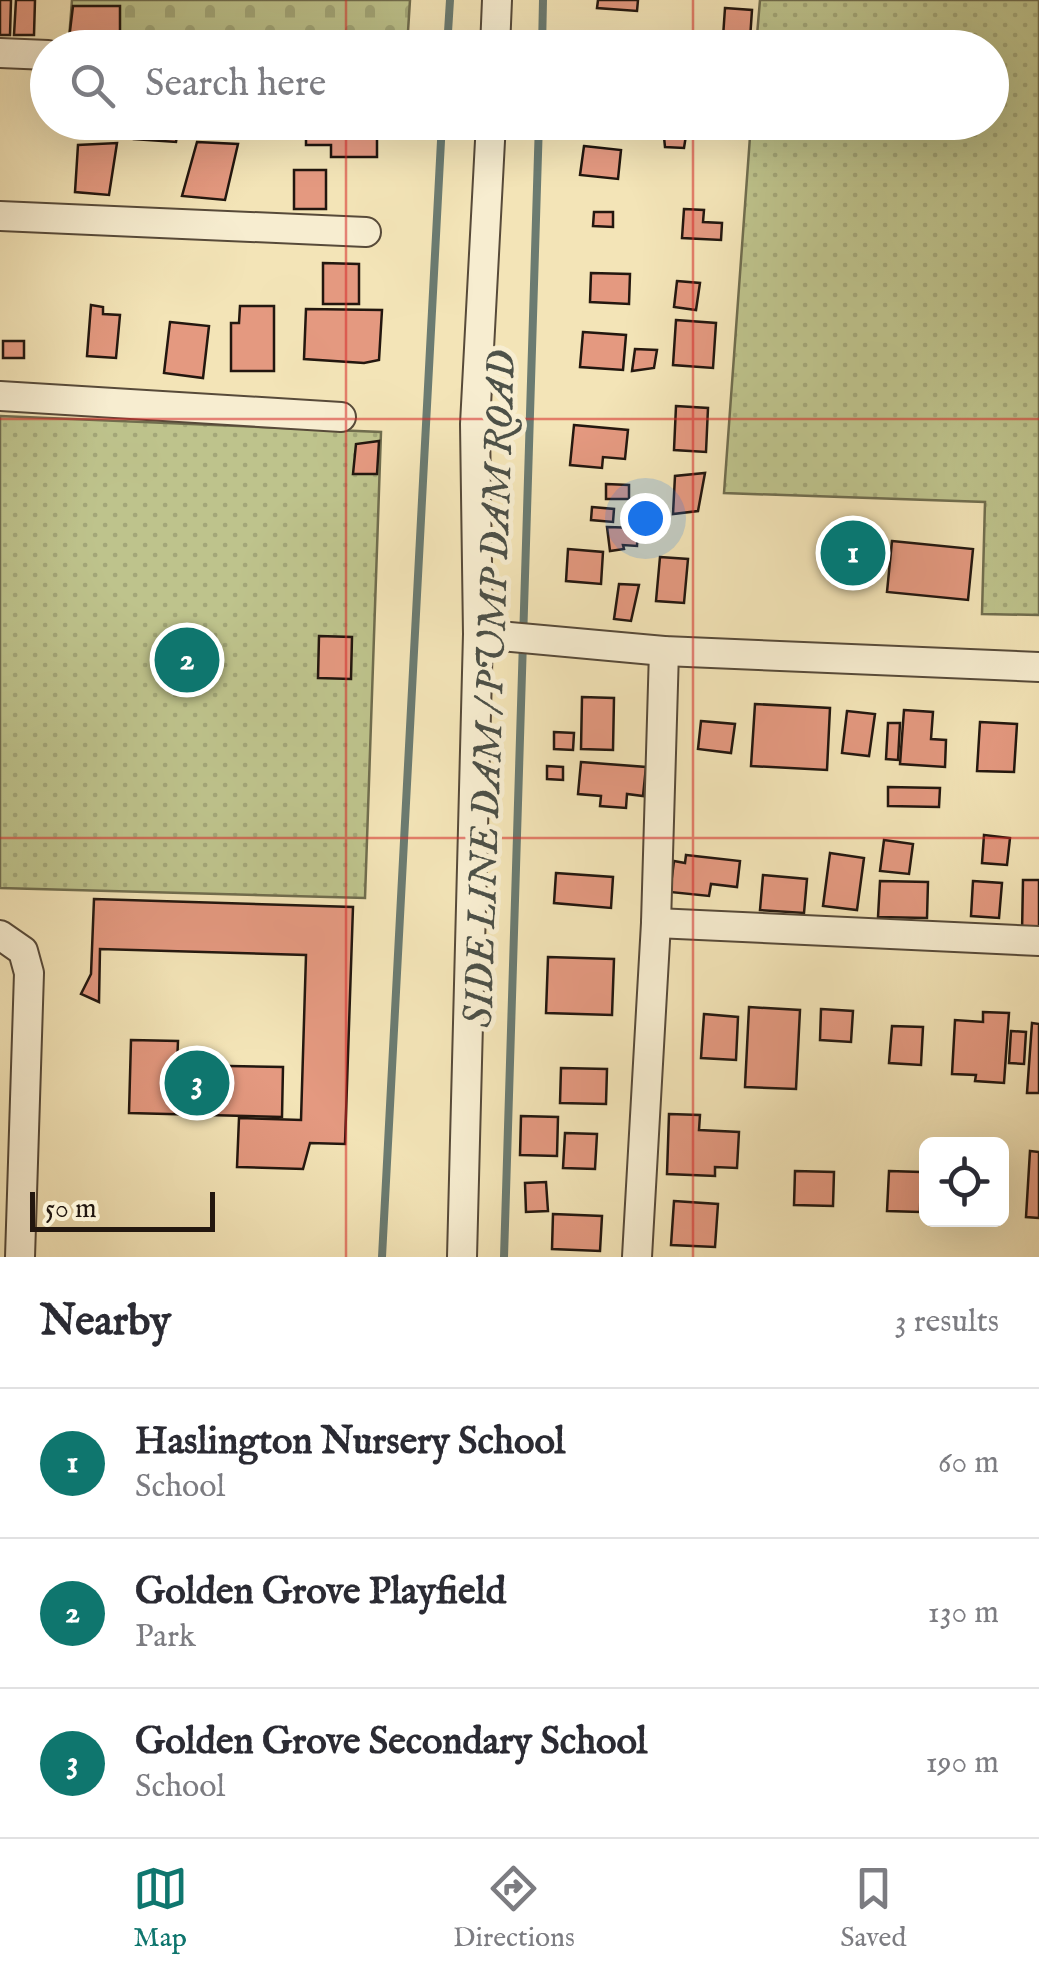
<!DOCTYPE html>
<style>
body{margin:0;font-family:"IM FELL English",serif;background:#f2f2f3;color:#2b2b33}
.controls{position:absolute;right:30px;bottom:30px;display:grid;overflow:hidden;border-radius:15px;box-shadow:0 10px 40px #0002}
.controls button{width:90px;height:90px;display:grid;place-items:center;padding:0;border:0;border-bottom:2px solid #e1e1e2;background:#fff;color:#2b2b33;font:50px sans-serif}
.scale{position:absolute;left:30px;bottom:25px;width:185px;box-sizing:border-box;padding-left:10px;border:5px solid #23170f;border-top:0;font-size:28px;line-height:35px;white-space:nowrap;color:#23170f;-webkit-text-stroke:8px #f7edd0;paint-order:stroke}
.you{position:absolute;left:645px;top:518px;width:35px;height:35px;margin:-25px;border:8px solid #fff;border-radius:50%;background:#1a73e8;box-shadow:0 0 0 15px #1a73e833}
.badge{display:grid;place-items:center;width:65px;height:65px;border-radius:50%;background:#0f766e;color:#fff;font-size:32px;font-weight:700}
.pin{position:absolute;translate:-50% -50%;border:5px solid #fff;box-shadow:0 2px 10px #0006}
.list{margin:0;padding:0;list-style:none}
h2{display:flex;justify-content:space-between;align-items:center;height:130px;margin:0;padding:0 40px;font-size:42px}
h2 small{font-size:32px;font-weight:400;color:#7c7c81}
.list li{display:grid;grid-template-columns:65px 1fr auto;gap:30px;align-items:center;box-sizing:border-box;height:150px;padding:0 40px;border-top:2px solid #e1e1e2}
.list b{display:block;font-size:38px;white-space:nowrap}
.list p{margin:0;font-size:32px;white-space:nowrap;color:#7c7c81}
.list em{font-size:32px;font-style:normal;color:#7c7c81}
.icon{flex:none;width:55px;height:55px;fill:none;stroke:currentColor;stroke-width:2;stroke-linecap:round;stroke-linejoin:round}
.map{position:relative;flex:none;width:1039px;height:1257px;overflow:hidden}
.search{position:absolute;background:#fff;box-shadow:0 10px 40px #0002;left:30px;right:30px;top:30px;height:110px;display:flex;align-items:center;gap:25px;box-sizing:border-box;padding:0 35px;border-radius:55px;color:#7c7c81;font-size:38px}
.sheet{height:580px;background:#fff}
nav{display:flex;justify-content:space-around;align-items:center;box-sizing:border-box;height:140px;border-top:2px solid #e1e1e2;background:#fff;font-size:28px;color:#7c7c81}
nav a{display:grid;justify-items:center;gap:5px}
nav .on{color:#0f766e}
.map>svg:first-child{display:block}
.cemetery{fill:url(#cemetery-stones);stroke:#706d4e;stroke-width:2.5}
.park{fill:url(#park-dots);stroke:#706d4e;stroke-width:2.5}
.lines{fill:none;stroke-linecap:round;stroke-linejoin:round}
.stream{stroke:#6b7b71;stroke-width:8}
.building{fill:#e49980;stroke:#23170f;stroke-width:2.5}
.minor-casing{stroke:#574a39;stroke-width:32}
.minor{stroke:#f7edd0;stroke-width:28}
.grid{fill:none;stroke:#d62828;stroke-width:2.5;stroke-opacity:0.55}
.labels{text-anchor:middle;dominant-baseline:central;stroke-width:10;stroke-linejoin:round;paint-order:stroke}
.water-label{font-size:40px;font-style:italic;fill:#4d5148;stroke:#f7edd0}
</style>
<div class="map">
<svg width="1039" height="1257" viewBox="0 0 1039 1257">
<defs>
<pattern id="cemetery-stones" width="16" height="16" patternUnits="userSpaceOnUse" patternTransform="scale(2.5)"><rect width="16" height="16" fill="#bec38c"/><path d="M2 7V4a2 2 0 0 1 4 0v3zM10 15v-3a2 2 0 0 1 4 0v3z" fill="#a3a778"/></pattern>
<pattern id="park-dots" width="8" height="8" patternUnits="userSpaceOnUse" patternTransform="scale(2.5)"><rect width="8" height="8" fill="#bec38c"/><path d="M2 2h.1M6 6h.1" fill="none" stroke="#a3a778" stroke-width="1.8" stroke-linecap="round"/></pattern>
</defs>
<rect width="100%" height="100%" fill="#f3e4b7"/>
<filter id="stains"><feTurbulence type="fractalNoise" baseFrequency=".002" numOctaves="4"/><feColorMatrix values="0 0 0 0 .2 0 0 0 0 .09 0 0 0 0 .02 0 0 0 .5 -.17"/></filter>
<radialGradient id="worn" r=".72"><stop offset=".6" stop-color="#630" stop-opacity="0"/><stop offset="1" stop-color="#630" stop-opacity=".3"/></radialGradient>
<path class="cemetery" d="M72,0H410L407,47L220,48L69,39Z"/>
<g class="park">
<path d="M760,0H1039V615L982,614L985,502L724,493L751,123L992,122V48L756,47Z"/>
<path d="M0,416L381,432L365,898L0,888Z"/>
</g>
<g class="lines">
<g class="stream">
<path d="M447,48L450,0"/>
<path d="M542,48L543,0"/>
<path d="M382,1257L442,122"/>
<path d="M504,1257L539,122"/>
</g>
</g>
<g class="building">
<path d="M0,0H11L10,35H0Z"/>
<path d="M16,0H35L34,35H14Z"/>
<path d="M598,0H638L637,11L597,8Z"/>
<path d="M73,6H120V37L69,39Z"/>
<path d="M725,8L752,10L750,39L723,37Z"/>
<path d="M136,122H179L176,142L134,139Z"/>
<path d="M306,122L377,124V157H331V145H306Z"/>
<path d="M643,122H663L662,133L644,134Z"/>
<path d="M669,126L687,129L684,148L665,147L664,137H668Z"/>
<path d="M197,142L238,144L225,200L182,196Z"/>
<path d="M117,143L109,195L75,192L78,145Z"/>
<path d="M584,146L621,150L618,179L580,175Z"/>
<rect x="294" y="170" width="32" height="39"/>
<path d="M684,209L704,210L703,222L722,223L721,240L682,238Z"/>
<path d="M594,212H613V227L593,226Z"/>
<path d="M323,263L359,264V304H323Z"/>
<path d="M591,273L630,274L629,304L590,302Z"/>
<path d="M677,281L700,283L696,310L674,307Z"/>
<path d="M91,305L103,307V314L120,315L116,358L87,356Z"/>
<path d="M240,306H274V371H231V323H239Z"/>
<path d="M306,309L382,310L379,360L364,363L304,359Z"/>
<path d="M676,320L716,323L713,368L673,365Z"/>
<path d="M170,322L209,326L203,378L164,373Z"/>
<path d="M583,332L626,335L623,370L580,367Z"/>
<rect x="3" y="341" width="21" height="17"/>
<path d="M635,349L657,350L654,368L632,371Z"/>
<path d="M676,406L708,408L706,452L674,450Z"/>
<path d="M574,425L628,430L625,459L603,457L602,468L570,465Z"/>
<path d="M379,441L377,474H353L356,444Z"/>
<path d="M705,473L698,511L673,514L675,476Z"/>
<path d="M606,484L629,485V499H606Z"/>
<path d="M592,507L614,509L613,522L591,520Z"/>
<path d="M607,527L638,528L637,546L623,545L624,549L610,551Z"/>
<path d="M892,541L973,549L968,600L887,592Z"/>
<path d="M568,549L603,552L601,584L566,581Z"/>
<path d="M660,557L688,559L684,603L656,601Z"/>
<path d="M619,584L639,585L631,621L614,619Z"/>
<path d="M319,636L352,637L351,679L318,678Z"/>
<path d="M582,697L614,698L613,750L581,749Z"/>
<path d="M755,704L830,708L827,770L751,766Z"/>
<path d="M904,710L933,712L931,739L946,740L945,767L900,764Z"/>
<path d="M847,711L875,714L869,756L842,753Z"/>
<path d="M701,721L735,724L731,753L698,749Z"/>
<path d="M980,722L1017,724L1014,772L977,771Z"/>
<path d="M888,723H900L898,760L886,759Z"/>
<path d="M554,732L574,733L573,750L554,749Z"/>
<path d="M581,762L646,767L643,796L627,794L626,808L600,806L601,796L578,794Z"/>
<path d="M547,766L563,767V780L547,779Z"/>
<path d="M888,787L940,788L939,807L888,806Z"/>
<path d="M984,835L1010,838L1007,865L982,863Z"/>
<path d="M884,840L913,844L909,874L880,871Z"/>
<path d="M830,853L864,858L857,910L823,906Z"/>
<path d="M686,855L740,861L737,887L711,884L709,896L670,892L674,861L685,863Z"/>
<path d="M556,873L613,877L611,908L554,903Z"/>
<path d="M763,875L807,879L804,913L760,910Z"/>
<path d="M1023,880H1039V933H1022Z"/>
<path d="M880,881L928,882L927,918L878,917Z"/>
<path d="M973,881L1002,883L999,918L971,916Z"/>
<path d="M94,899L353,907L345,1144L310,1143L303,1169L237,1167L239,1118L301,1120L306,955L100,949L99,1002L81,994L91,974Z"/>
<path d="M548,957L614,959L612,1015L546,1013Z"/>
<path d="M749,1007L800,1010L796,1089L745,1087Z"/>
<path d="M821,1009L853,1011L851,1042L820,1040Z"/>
<path d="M983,1012L1009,1013L1004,1083L975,1081L976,1075L952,1074L955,1020L983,1022Z"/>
<path d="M704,1014L738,1017L736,1060L701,1058Z"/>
<path d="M1032,1023L1039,1024V1093H1027Z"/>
<path d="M892,1026L923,1027L921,1065L889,1063Z"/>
<path d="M1011,1031L1026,1032L1024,1064L1009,1063Z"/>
<path d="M131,1040L178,1041L177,1065L283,1067L282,1117L129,1113Z"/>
<path d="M561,1068L607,1069L606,1104L560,1103Z"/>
<path d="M669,1114L700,1115L699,1130L739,1132L737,1168L715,1167V1176L667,1174Z"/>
<path d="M521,1116L558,1117L557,1156L520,1155Z"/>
<path d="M565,1133L597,1134L595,1169L563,1168Z"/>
<path d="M1030,1151L1039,1152V1218L1026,1217Z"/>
<path d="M795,1171L834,1172L833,1206L794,1205Z"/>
<path d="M889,1171L921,1172L920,1212L887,1211Z"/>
<path d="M546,1182L548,1211L526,1212L525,1183Z"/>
<path d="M674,1201L718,1204L715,1247L671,1245Z"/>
<path d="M553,1214L602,1216L600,1251L552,1249Z"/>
</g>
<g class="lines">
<g class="minor-casing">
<g id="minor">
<path d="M495,48L497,0"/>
<path d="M0,53L48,55"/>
<path d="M0,216L366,232"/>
<path d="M0,396L341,417"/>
<path d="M478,634L664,651L1039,667"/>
<path d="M656,923L1039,941"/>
<path d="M0,935L23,951L29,973L20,1257"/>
<path d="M462,1257L478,634L475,424L491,122"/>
<path d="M637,1257L656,923L664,651"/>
</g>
</g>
<use href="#minor" class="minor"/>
</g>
<path class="grid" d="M346,0V48M693,0V48M346,122V1257M693,122V1257M0,419H1039M0,838H1039"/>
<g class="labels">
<g class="water-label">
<text transform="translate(492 689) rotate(-88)">SIDE LINE DAM / PUMP DAM ROAD</text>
</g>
</g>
<rect width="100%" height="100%" filter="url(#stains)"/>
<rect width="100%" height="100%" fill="url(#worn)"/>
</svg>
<div class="controls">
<button><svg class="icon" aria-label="locate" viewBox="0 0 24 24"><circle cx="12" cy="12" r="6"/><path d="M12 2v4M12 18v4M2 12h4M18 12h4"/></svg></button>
</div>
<div class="scale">50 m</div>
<div class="you"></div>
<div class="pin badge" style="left:853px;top:553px">1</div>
<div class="pin badge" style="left:187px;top:660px">2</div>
<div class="pin badge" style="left:197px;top:1083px">3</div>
<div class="search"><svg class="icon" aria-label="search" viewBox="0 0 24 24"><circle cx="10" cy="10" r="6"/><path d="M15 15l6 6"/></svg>Search here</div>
</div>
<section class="sheet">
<h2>Nearby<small>3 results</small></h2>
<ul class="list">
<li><span class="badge">1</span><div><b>Haslington Nursery School</b><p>School</p></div><em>60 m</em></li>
<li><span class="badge">2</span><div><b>Golden Grove Playfield</b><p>Park</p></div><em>130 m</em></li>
<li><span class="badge">3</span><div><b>Golden Grove Secondary School</b><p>School</p></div><em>190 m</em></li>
</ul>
</section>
<nav>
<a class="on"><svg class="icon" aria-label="map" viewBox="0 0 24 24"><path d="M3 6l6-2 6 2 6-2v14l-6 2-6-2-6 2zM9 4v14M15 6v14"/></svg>Map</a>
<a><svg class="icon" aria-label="directions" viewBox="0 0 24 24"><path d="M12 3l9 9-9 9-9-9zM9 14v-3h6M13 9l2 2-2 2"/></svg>Directions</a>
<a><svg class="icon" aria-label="saved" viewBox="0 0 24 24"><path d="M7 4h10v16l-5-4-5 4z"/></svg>Saved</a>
</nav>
